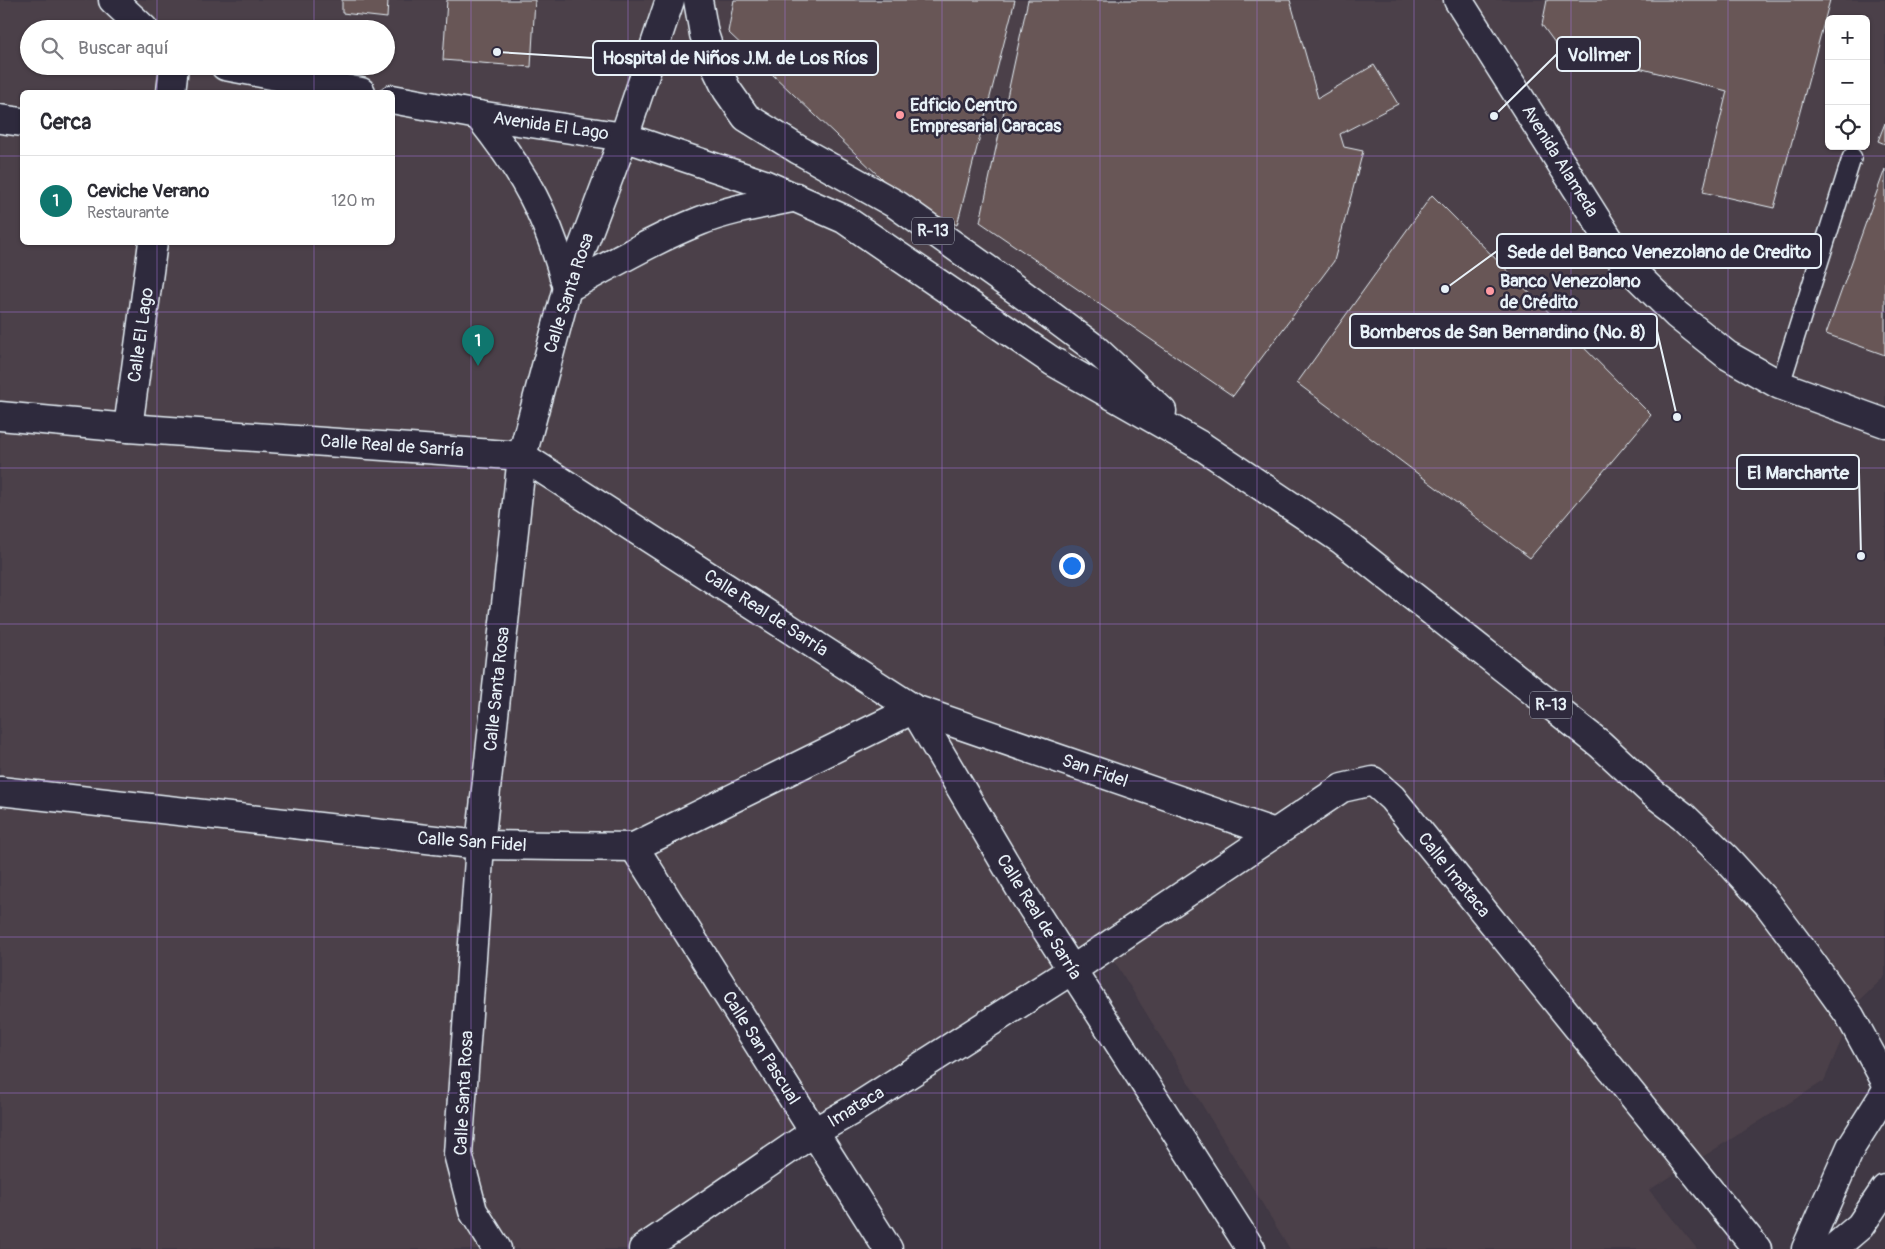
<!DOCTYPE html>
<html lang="es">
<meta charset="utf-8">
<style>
body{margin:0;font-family:Pangolin,sans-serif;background:#f2f2f3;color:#2b2b33}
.controls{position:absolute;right:15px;top:15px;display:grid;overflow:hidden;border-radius:8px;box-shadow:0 1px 4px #0004}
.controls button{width:45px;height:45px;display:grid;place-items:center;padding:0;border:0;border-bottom:1px solid #e1e1e2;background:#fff;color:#2b2b33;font:25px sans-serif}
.you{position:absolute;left:1071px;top:565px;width:18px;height:18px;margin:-12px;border:4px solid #fff;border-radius:50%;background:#1a73e8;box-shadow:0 0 0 8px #1a73e833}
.badge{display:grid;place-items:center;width:32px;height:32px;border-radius:50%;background:#0f766e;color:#fff;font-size:16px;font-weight:700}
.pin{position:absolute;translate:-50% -41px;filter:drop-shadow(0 1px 2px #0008)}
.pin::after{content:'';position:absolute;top:26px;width:18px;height:15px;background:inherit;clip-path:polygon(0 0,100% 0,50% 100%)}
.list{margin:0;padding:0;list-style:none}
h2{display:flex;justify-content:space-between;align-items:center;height:65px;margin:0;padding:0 20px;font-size:21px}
h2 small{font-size:16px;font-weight:400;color:#7c7c81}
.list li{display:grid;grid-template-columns:32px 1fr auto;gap:15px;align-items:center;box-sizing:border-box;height:90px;padding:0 20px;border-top:1px solid #e1e1e2}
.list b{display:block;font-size:19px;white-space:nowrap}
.list p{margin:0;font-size:16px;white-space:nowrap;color:#7c7c81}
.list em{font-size:16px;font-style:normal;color:#7c7c81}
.icon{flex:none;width:28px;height:28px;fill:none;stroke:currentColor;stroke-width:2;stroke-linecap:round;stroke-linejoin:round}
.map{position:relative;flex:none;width:1885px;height:1249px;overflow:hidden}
.search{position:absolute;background:#fff;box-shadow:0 1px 4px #0004;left:20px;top:20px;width:375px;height:55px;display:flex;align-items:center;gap:12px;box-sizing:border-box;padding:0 18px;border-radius:28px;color:#7c7c81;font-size:19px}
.panel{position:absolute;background:#fff;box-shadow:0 1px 4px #0004;left:20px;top:90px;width:375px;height:155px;border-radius:8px}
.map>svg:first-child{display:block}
.built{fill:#4c4149;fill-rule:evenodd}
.building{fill:#685756;stroke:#e8f1f8}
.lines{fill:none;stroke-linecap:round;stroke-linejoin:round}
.service-casing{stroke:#e8f1f8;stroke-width:21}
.minor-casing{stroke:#e8f1f8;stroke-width:31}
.secondary-casing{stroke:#e8f1f8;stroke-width:31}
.motorway-casing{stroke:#e8f1f8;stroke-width:31}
.service{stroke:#2f2a3d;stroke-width:18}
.minor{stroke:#2f2a3d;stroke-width:28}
.secondary{stroke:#2f2a3d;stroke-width:28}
.motorway{stroke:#2f2a3d;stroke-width:28}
.grid{fill:none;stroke:#a171d3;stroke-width:1;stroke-opacity:0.55}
.poi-dot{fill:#ff9aa2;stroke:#2f2a3d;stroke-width:2}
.labels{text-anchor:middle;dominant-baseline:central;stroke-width:5;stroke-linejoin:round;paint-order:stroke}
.shield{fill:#2f2a3d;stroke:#b0b5c0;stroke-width:1}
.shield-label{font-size:16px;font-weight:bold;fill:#e8f1f8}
.poi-label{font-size:18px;font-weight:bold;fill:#e8f1f8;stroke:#2f2a3d;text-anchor:start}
.street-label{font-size:18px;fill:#e8f1f8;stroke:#2f2a3d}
.leader{fill:none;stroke:#e8f1f8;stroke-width:2}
.callout-dot{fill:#e8f1f8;stroke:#2f2a3d;stroke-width:2}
.callout{fill:#2f2a3d;stroke:#e8f1f8;stroke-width:2}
.callout-label{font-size:19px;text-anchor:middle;font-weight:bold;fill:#e8f1f8}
</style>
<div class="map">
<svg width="1885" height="1249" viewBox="0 0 1885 1249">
<rect width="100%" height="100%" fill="#403844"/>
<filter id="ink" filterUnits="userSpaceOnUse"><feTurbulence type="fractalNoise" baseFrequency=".02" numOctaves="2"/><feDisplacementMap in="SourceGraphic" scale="10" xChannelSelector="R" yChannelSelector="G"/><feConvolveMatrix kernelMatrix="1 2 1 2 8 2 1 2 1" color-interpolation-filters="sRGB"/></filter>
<g filter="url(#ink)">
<path class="built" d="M0,0H1885V976L1857,1003L1824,1081L1649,1190L1697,1249H1290L1106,947L640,1249H0ZM1829,19H1866V146H1829ZM29,29H386V66H29ZM22,92H392V242H22Z"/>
<g class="building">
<path d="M342,0H388L387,18L342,13Z"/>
<path d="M447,0H535L531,67L443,60Z"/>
<path d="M734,0H1015L957,225L902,198L728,32Z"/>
<path d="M1028,0H1290L1318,98L1374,65L1398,104L1340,134L1344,147L1363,151L1334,261L1233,396L980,222Z"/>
<path d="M1547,0H1830L1774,208L1703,192L1727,91L1558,47L1542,25Z"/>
<path d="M1885,123V144L1878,141Z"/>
<path d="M1885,169V355L1826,334Z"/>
<path d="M1432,195L1651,415L1530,558L1297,383Z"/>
</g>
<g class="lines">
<g class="service-casing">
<path id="service" d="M1780,385L1852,157"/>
</g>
<g class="minor-casing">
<g id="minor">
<path d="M113,0L144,29"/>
<path d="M225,66L361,92"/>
<path d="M171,92L174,66"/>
<path d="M392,99L478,115L624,137L567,288L522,456L480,845L458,1154L473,1211L497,1249"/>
<path d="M478,115C524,172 549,217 567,288"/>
<path d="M0,119L22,122"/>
<path d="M567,288C611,265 654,239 700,221C730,209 764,204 796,197"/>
<path d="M0,416L128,428L522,456L914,709L1024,895L1251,1249"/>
<path d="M128,428L153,242"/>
<path d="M0,791L480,845L634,847L914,709L1275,833"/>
<path d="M634,847L888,1249"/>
<path d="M643,1249L814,1132L851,1111L1072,970L1342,788L1373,781L1392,798L1757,1249"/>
<path d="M1833,1249L1860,1226L1885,1189"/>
</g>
</g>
<g class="secondary-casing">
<g id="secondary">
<path d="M1458,0L1624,263L1677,315L1727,355L1780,385L1885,423"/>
<path d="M624,137L670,0"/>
<path d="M1806,1249L1851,1147L1885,1093"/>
</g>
</g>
<g class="motorway-casing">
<g id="motorway">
<path d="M698,0L704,34L713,61L727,90L746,117L799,150L897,205L1018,291L1093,347L1162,411"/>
<path d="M624,137L764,184L844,219L1052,361L1203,447L1343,541L1600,744L1653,793L1683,816L1725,857L1767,903L1806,955L1850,1016L1885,1080"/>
</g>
</g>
<use href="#service" class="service"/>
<use href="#minor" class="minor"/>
<use href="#secondary" class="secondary"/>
<use href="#motorway" class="motorway"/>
</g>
</g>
<path class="grid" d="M157,0V29M314,0V29M471,0V1249M628,0V1249M785,0V1249M942,0V1249M1100,0V1249M1257,0V1249M1414,0V1249M1571,0V1249M1728,0V1249M157,66V92M314,66V92M0,156H22M392,156H1885M157,242V1249M314,242V1249M0,312H1885M0,468H1885M0,624H1885M0,781H1885M0,937H1885M0,1093H1885"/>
<g class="poi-dot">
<circle cx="900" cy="115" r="5"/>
<circle cx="1490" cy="291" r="5"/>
</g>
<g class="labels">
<g class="shield">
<rect x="912" y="217.5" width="42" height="27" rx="4"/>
<rect x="1530" y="691.5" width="42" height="27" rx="4"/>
</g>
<g class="shield-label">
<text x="933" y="231">R-13</text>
<text x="1551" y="705">R-13</text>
</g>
<g class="poi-label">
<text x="910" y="105">Edficio Centro<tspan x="910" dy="21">Empresarial Caracas</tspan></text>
<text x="1500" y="281">Banco Venezolano<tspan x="1500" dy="21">de Crédito</tspan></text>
</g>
<g class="street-label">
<text transform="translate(551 126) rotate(8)">Avenida El Lago</text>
<text transform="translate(1560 161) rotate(58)">Avenida Alameda</text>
<text transform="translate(569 293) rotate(-72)">Calle Santa Rosa</text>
<text transform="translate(141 335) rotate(-82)">Calle El Lago</text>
<text transform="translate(392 446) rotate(4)">Calle Real de Sarría</text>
<text transform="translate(766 613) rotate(33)">Calle Real de Sarría</text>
<text transform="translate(497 689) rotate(-84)">Calle Santa Rosa</text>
<text transform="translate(1095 771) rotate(19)">San Fidel</text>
<text transform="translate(472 842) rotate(4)">Calle San Fidel</text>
<text transform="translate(1454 875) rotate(51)">Calle Imataca</text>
<text transform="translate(1039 917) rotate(58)">Calle Real de Sarría</text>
<text transform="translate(761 1048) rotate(58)">Calle San Pascual</text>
<text transform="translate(464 1093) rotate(-87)">Calle Santa Rosa</text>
<text transform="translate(856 1107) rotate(-31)">Imataca</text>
</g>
</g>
<path class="leader" d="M1494 116L1557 54M497 52L593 58M1445 289L1497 251M1677 417L1657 331M1861 556L1859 472"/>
<g class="callout-dot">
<circle cx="1494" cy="116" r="5"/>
<circle cx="497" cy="52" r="5"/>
<circle cx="1445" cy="289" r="5"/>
<circle cx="1677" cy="417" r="5"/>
<circle cx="1861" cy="556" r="5"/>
</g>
<g class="callout">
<rect x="1557" y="37" width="83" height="34" rx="5"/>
<rect x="593" y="41" width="285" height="34" rx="5"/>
<rect x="1497" y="234" width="324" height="34" rx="5"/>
<rect x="1350" y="314" width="307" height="34" rx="5"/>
<rect x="1737" y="455" width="122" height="34" rx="5"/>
</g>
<g class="callout-label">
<text x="1599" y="61">Vollmer</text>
<text x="735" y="64">Hospital de Niños J.M. de Los Ríos</text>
<text x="1659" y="258">Sede del Banco Venezolano de Credito</text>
<text x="1503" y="338">Bomberos de San Bernardino (No. 8)</text>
<text x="1798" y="479">El Marchante</text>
</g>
</svg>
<div class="controls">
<button>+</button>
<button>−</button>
<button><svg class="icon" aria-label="locate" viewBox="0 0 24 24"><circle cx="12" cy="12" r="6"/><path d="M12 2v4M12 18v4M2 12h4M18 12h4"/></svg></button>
</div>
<div class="you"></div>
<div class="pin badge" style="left:478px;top:366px">1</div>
<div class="search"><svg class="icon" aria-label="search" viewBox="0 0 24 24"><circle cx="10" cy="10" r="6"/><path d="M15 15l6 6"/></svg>Buscar aquí</div>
<section class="panel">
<h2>Cerca<small></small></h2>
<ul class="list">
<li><span class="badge">1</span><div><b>Ceviche Verano</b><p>Restaurante</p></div><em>120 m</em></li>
</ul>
</section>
</div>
